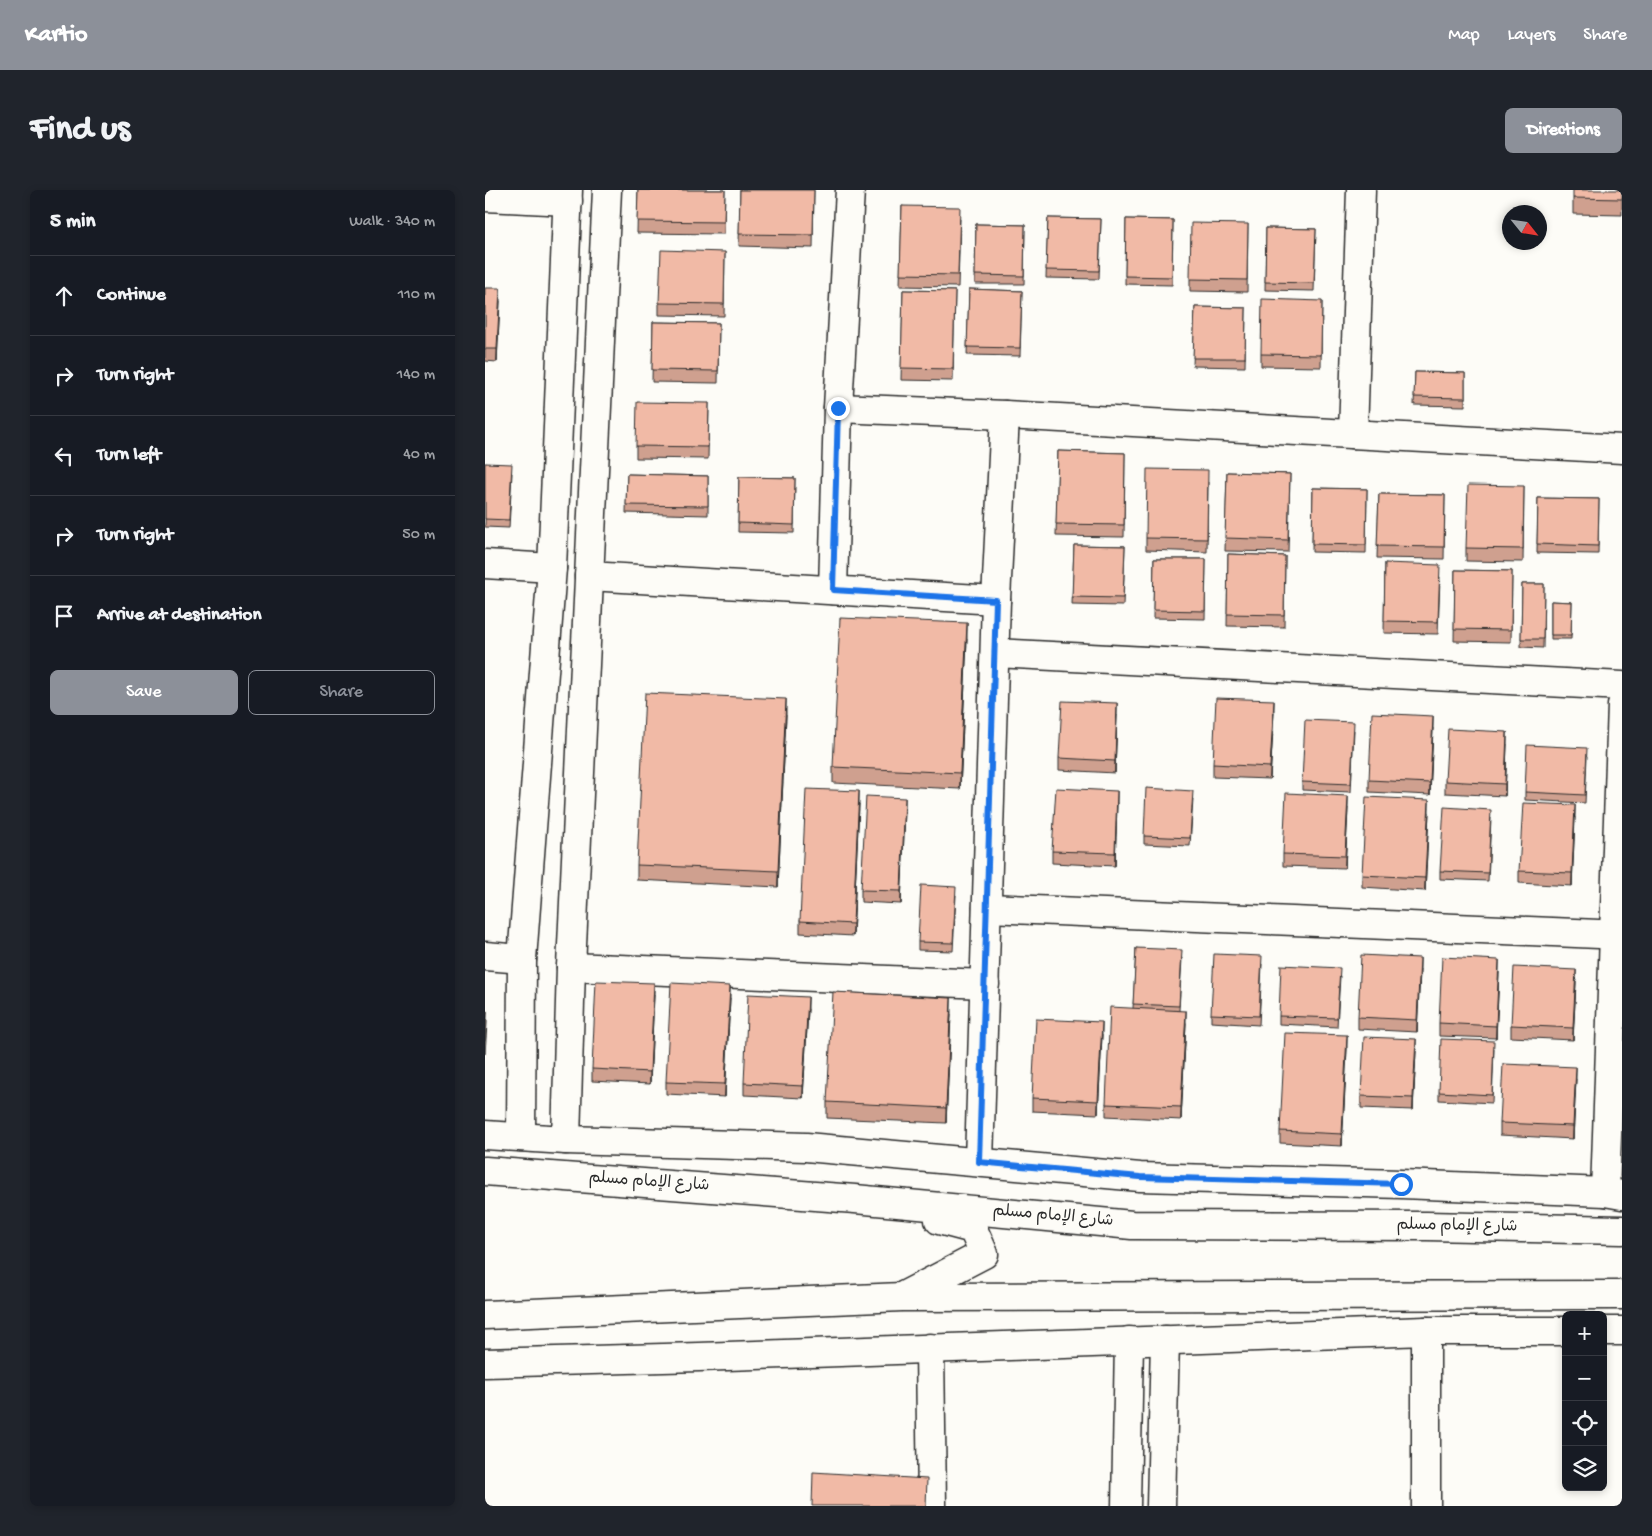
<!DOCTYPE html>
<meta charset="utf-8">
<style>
body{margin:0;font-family:"Gochi Hand","Playpen Sans Arabic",sans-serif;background:#20242c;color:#f1f3f6}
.controls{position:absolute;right:15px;bottom:15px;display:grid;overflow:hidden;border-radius:8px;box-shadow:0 2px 8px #0003}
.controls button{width:45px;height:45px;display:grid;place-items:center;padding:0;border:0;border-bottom:1px solid #363941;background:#171b24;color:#f1f3f6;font:25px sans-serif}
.compass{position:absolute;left:1017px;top:15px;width:45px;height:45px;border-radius:50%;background:#171b24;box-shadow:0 2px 8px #0003;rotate:120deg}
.stop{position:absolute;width:15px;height:15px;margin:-11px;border:4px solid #1a73e8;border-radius:50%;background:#fff}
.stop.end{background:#1a73e8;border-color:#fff;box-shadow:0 1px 5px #0008}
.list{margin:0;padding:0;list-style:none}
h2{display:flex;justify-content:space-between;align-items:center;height:65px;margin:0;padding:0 20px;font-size:21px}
h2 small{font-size:16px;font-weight:400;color:#9ea1a6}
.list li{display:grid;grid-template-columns:32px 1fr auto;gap:15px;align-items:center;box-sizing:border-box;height:80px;padding:0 20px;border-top:1px solid #363941}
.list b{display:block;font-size:19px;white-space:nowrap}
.list em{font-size:16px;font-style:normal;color:#9ea1a6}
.actions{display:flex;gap:10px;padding:15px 20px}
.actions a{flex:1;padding:11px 0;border:1px solid #8c9099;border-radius:8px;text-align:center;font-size:18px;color:#8c9099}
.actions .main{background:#8c9099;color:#fff}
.icon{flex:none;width:28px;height:28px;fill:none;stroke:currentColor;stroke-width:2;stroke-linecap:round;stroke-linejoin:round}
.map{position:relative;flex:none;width:1137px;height:1316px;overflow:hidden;border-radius:8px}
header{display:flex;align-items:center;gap:30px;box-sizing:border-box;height:70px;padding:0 25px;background:#8c9099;color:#fff}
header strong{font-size:24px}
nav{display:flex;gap:28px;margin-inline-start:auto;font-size:18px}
.intro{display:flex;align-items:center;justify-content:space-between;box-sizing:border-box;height:120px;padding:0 30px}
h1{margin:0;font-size:35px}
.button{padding:12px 22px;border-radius:8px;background:#8c9099;color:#fff;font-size:18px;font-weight:700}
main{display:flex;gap:30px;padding:0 30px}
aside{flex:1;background:#171b24;border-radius:8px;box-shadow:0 2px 8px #0003}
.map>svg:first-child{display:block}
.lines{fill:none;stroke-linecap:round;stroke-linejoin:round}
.street-casing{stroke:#2b2b2b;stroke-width:31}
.secondary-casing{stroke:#2b2b2b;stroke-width:31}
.street{stroke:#fdfcf7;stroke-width:28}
.secondary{stroke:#fdfcf7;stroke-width:28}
.wall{fill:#cfa08f;stroke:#2b2b2b}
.shaded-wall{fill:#a98274;stroke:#2b2b2b}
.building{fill:#f1baa6;stroke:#2b2b2b}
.route{stroke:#1a73e8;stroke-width:6}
.labels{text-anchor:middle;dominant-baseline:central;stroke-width:4;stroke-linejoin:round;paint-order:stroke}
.street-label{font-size:16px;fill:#2b2b2b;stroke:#fdfcf7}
</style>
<header>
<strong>Kartio</strong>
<nav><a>Map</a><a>Layers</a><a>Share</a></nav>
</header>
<div class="intro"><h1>Find us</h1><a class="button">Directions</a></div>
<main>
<aside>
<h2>5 min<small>Walk · 340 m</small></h2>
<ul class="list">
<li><svg class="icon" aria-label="ahead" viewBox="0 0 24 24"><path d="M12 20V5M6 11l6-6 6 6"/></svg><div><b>Continue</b></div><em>110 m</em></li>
<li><svg class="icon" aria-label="right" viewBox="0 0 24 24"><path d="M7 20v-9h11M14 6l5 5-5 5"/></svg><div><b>Turn right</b></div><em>140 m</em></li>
<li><svg class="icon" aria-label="left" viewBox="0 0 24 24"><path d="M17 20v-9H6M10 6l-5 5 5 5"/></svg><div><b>Turn left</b></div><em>40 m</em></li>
<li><svg class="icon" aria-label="right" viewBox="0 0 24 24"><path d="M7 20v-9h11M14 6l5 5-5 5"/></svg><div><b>Turn right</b></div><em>50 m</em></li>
<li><svg class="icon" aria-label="arrive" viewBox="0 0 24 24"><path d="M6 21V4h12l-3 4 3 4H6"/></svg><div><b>Arrive at destination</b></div></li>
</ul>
<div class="actions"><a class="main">Save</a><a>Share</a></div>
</aside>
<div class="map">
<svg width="1137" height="1316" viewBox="0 0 1137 1316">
<rect width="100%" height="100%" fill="#fdfcf7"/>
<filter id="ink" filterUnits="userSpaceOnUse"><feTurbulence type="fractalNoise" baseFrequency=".02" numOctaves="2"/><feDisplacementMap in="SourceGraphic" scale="10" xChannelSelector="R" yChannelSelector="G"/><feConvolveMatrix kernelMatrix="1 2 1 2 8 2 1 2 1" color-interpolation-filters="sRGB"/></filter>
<g filter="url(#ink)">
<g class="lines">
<g class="street-casing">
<g id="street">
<path d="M0,7L83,11"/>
<path d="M353,218L520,225L1137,259"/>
<path d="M868,244L876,0"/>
<path d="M0,374L67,378"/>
<path d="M104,386L511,410"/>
<path d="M348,400L353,218L365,0"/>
<path d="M510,463L1137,496"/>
<path d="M502,718L1137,745"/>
<path d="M0,766L37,769"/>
<path d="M86,777L500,794"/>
<path d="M36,947L37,769L67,378L83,0"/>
<path d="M81,950L86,777L122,0"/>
<path d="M494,972L511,410L520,225"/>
<path d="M1120,1002L1137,515"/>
<path d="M941,1141V1316"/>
<path d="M445,1158L447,1316"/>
<path d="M641,1316L644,1151"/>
<path d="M676,1316L680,1150"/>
</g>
</g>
<g class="secondary-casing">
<g id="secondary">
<path d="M0,945L81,950L321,957L655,987L916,994L1120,1002L1137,1005"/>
<path d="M0,981L370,1009L647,1035L942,1036L1137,1040"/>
<path d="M420,1105L499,1064L488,1039L454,1030"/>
<path d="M0,1125L417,1107L1137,1105"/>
<path d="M1118,1141H1137"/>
<path d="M0,1173L214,1167L941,1141H1081"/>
</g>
</g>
<use href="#street" class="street"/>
<use href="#secondary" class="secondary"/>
</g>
<g class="wall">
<path d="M153,0H240L239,44L152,43Z"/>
<path d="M255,0H329L328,58L254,56Z"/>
<path d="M1137,0V25L1088,24V8Z"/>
<path d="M417,16L475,29L473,97L415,96Z"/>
<path d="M563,28L616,29L614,89L561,88Z"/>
<path d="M641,29L688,30L687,95L640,94Z"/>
<path d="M491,34L540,35L539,94H490Z"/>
<path d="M763,34L762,102L705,101V89Z"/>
<path d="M781,38L831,39L829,101L780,100Z"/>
<path d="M240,62L239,126L174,125V113Z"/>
<path d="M0,98L15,111L12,172L0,171Z"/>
<path d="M484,99L537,101L535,166L482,165Z"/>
<path d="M418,100L470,101L468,191L416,190Z"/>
<path d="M837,111L836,177L776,176V164Z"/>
<path d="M710,117L761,118L760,177L708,176Z"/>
<path d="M168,132L234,133L233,193L167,192Z"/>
<path d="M930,182L980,183V216L929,215Z"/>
<path d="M224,213L223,269L151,268V256Z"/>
<path d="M573,261L640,263L639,347L571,346Z"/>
<path d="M0,273L27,283L24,338L0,337Z"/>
<path d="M742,282L805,284L803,362L740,361Z"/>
<path d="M142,284L223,286V325L141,323Z"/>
<path d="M254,287L310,288L309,343L253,342Z"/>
<path d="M723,292L722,362L661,360V348Z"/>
<path d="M1039,296L1038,372L981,371V358Z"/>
<path d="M828,298L882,299L881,363L827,362Z"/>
<path d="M894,304L960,305L959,369L892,368Z"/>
<path d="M1053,308L1114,309L1113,364L1052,363Z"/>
<path d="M589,355L640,356L638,416L587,415Z"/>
<path d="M743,364L800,366L799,437L742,436Z"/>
<path d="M669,369H721L720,429L668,428Z"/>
<path d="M900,373L955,387L953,444L899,443Z"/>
<path d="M970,380L1027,381L1026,452L969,451Z"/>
<path d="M1037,394H1059L1058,458L1036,457Z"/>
<path d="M1066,411L1087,412L1086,449H1066Z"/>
<path d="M482,449L475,599L348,593V577Z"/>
<path d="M789,522L785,589L728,587V574Z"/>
<path d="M301,525L293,697L152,690V675Z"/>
<path d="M632,525L630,583L574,580V568Z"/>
<path d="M948,538L945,605L884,602V590Z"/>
<path d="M869,540L866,602L817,600V592Z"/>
<path d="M1022,554L1020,606L960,603V591Z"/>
<path d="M1102,566L1100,613L1040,610V602Z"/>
<path d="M708,609L705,656L659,654V646Z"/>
<path d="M632,613L630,676L567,673V661Z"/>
<path d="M374,614L368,746L315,743V731Z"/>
<path d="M863,618L860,678L798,676V664Z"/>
<path d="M420,620L416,714L376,712V700Z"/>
<path d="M944,622L940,701L877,697V685Z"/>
<path d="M1090,627L1087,696L1034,693V681Z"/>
<path d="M1006,628L1003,691L955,689V681Z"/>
<path d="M471,705L468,761L433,760V752Z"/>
<path d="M651,758L697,768L694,820L701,833L696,930L621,926V914L648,818Z"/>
<path d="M777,774L774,835L726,832V824Z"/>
<path d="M935,780L932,842L873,839V827Z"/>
<path d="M1014,782L1011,848L954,846V833Z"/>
<path d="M855,786L852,837L794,834V826Z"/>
<path d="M1091,792L1088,850L1026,847V835Z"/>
<path d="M169,805L165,894L107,891V879Z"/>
<path d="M245,808L240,907L181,904V892Z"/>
<path d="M323,819L318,908L259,905V893Z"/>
<path d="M466,824L461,933L342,928V912Z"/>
<path d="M617,845L613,924L547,921V908Z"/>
<path d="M862,858L857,956L795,953V941Z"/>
<path d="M1009,859L1007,913L954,910V902Z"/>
<path d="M931,861L928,920L876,918V906Z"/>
<path d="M1091,889L1088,949L1015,945V933Z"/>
</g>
<g class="shaded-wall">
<path d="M15,98V111L12,172V159Z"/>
<path d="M482,433V449L475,599V583Z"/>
<path d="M301,509V525L293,697V681Z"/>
<path d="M789,510V522L785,589V577Z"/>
<path d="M632,513V525L630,583V571Z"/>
<path d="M948,526V538L945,605V593Z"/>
<path d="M1022,542V554L1020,606V594Z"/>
<path d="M374,601V614L368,746V734Z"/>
<path d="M632,601V613L630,676V663Z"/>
<path d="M863,606V618L860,678V666Z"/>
<path d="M420,608V620L416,714V701Z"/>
<path d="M944,610V622L940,701V688Z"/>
<path d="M1090,615V627L1087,696V683Z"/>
<path d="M935,768V780L932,842V830Z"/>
<path d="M1014,770V782L1011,848V836Z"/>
<path d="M1091,780V792L1088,850V838Z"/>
<path d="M169,793V805L165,894V882Z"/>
<path d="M245,796V808L240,907V894Z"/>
<path d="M323,807V819L318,908V896Z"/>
<path d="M466,808V824L461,933V918Z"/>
<path d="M2,821V833L0,864V851Z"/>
<path d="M701,821V833L696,930V917Z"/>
<path d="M617,832V845L613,924V911Z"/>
<path d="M862,845V858L857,956V944Z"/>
<path d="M931,849V861L928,920V908Z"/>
<path d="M1091,877V889L1088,949V936Z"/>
</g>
<g class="building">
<path d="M153,0H240L239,32L152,31Z"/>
<path d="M255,0H329L328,45L254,44Z"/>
<path d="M1088,0H1137V9L1088,8Z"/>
<path d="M417,16L475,17L473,85L415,84Z"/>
<path d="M563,28L616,29L614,81L561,80Z"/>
<path d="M641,29L688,30L687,87L640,86Z"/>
<path d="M706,33L763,34L762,90L705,89Z"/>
<path d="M491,34L540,35L539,86L490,85Z"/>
<path d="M781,38L831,39L829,93L780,92Z"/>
<path d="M176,60L240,62L239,114L174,113Z"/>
<path d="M0,98H15L12,159H0Z"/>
<path d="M484,99L537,101L535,158L482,157Z"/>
<path d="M418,100L470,101L468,179L416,178Z"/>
<path d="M777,109L837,111L836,165L776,164Z"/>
<path d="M710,117L761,118L760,168H708Z"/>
<path d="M168,132L234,133L233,181L167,180Z"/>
<path d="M930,182L980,183V208L929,207Z"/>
<path d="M152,212L224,213L223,257L151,256Z"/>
<path d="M573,261L640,263L639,335L571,334Z"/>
<path d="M0,273L27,274L24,330L0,329Z"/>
<path d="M662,279L723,280L722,349L661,348Z"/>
<path d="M742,282L805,284L803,350L740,348Z"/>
<path d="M142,284L223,286V316L141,315Z"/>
<path d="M254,287L310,288L309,335L253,333Z"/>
<path d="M983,295L1039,296L1038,359L981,358Z"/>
<path d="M828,298L882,299L881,355L827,354Z"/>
<path d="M894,304L960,305L959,357L892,356Z"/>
<path d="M1053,308L1114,309L1113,356L1052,354Z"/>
<path d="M589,355L640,356L638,408L587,407Z"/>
<path d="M743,364L800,366L799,425L742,424Z"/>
<path d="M669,369H721L720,421L668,420Z"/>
<path d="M900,373L955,375L953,432L899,431Z"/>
<path d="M970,380L1027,381L1026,440L969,439Z"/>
<path d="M1037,394H1059L1058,449H1036Z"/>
<path d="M1066,411L1087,412L1086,445H1066Z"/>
<path d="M355,428L482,433L475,583L348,577Z"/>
<path d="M160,503L301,509L293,681L152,675Z"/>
<path d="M731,508L789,510L785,577L728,574Z"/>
<path d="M577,511L632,513L630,571L574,568Z"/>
<path d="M887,523L948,526L945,593L884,590Z"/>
<path d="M820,530L869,532L866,594L817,592Z"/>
<path d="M963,539L1022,542L1020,594L960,591Z"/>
<path d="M1042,555L1102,558L1100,605L1040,602Z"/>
<path d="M571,598L632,601L630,663L567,661Z"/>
<path d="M661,598L708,601L705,648L659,646Z"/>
<path d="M321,599L374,601L368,734L315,731Z"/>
<path d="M801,603L863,606L860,666L798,664Z"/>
<path d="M381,606L420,608L416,701L376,700Z"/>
<path d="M881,607L944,610L940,688L877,685Z"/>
<path d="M1038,613L1090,615L1087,683L1034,681Z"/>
<path d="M959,617L1006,620L1003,683L955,681Z"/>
<path d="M436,695L471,697L468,753L433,752Z"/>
<path d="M651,758L697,760L694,816L648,814Z"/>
<path d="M729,764L777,766L774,826L726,824Z"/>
<path d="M876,765L935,768L932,830L873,827Z"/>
<path d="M957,767L1014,770L1011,836L954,833Z"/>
<path d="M796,775L855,778L852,828L794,826Z"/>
<path d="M1029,777L1091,780L1088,838L1026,835Z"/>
<path d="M111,791L169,793L165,882L107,879Z"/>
<path d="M186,793L245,796L240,894L181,892Z"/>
<path d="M348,802L466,808L461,918L342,912Z"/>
<path d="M263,804L323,807L318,896L259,893Z"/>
<path d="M625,817L701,821L696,917L621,914Z"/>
<path d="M0,821H2L0,851Z"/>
<path d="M551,829L617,832L613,911L547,908Z"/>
<path d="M800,843L862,845L857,944L795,941Z"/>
<path d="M879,847L931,849L928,908L876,906Z"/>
<path d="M956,849L1009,851L1007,905L954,902Z"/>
<path d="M1018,874L1091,877L1088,936L1015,933Z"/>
<path d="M328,1282L442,1289L441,1316H327Z"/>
</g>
</g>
<g class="lines" filter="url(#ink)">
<path class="route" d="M353,218L348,400L511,410L494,972L655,987L916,994"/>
</g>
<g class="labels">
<g class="street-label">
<text transform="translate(164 993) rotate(4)">شارع الإمام مسلم</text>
<text transform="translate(568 1027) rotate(5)">شارع الإمام مسلم</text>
<text transform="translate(972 1037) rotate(1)">شارع الإمام مسلم</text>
</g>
</g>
</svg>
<div class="controls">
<button>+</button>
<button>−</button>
<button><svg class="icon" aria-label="locate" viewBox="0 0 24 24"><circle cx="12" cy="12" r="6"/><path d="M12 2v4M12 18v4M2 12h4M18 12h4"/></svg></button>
<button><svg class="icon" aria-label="layers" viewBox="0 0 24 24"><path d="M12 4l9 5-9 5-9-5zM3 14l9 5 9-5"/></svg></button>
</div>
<svg class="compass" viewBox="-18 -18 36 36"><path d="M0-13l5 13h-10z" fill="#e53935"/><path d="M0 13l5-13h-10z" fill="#9ea1a6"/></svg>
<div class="stop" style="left:916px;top:994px"></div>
<div class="stop end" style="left:353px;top:218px"></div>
</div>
</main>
